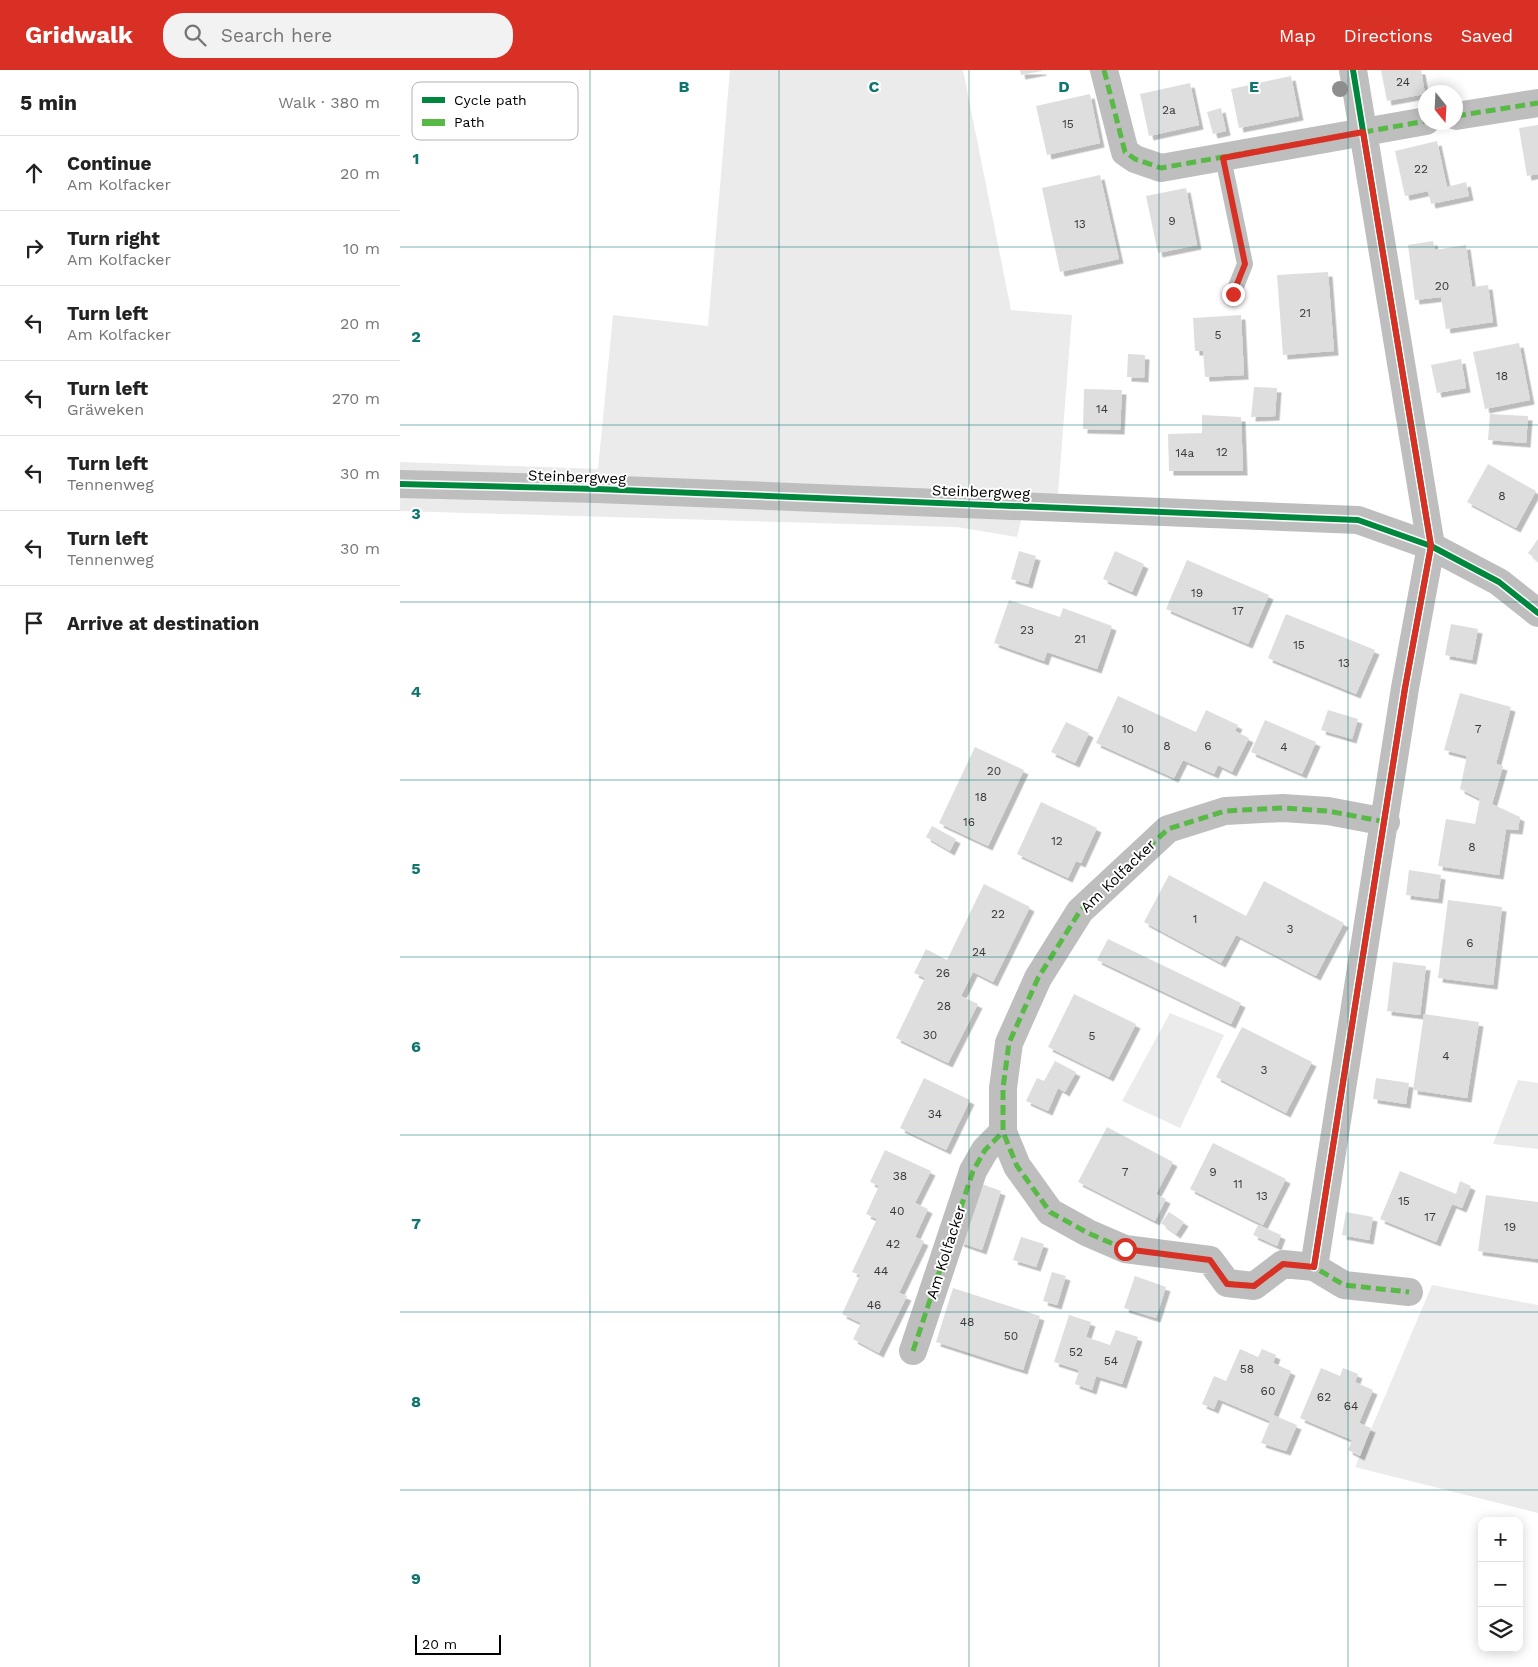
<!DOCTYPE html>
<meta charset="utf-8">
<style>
body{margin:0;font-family:"Work Sans",sans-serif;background:#f2f2f2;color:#222}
.controls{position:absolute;right:15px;bottom:15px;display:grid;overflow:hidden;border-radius:10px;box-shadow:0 2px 12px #0003}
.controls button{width:45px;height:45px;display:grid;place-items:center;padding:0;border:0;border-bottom:1px solid #e0e0e0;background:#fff;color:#222;font:25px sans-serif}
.compass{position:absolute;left:1018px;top:15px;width:45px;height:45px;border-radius:50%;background:#fff;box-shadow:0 2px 12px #0003;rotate:162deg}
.scale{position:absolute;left:15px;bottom:12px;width:86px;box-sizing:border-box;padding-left:5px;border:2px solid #000;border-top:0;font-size:14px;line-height:18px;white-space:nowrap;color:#000;-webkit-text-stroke:4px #fff;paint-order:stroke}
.stop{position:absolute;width:15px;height:15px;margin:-11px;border:4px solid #d93025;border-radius:50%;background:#fff}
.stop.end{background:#d93025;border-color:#fff;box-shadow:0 1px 5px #0008}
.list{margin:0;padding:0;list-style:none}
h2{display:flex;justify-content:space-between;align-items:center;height:65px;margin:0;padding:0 20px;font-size:21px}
h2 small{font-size:16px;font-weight:400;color:#767676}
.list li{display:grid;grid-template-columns:32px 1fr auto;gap:15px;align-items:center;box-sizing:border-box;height:75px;padding:0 20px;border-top:1px solid #e0e0e0}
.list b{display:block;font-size:19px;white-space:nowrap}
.list p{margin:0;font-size:16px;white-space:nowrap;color:#767676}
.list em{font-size:16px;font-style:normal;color:#767676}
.icon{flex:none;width:28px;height:28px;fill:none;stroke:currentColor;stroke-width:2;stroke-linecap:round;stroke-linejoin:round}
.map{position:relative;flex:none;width:1138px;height:1597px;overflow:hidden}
header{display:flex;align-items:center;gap:30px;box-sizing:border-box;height:70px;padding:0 25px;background:#d93025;color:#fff}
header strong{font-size:24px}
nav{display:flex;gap:28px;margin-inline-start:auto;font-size:18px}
.search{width:350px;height:45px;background:#f2f2f2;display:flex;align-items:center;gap:12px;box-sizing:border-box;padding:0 18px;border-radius:20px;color:#767676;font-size:19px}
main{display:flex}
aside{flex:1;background:#fff}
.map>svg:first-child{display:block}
.green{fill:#ebebeb}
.building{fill:#dedede;filter:url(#shadow)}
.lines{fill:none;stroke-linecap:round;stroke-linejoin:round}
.service{stroke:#bebebe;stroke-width:16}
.minor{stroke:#bebebe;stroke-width:28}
.quiet{stroke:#58b947;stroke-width:5;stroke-dasharray:10 5;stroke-linecap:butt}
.cycleway-casing{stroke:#fff;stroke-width:9}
.cycleway{stroke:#00873e;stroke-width:6}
.tree{fill:#8e8e8e}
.route{stroke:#d93025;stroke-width:6}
.grid{fill:none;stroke:#0f766e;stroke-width:1;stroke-opacity:0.55}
.labels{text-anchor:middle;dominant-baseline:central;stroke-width:4;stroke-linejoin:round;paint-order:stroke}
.number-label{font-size:12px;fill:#383838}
.street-label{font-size:15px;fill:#000;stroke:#fff}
.key{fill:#fff;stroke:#b2b2b2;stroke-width:1}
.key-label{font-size:14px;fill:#000}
.grid-label{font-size:16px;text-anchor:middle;font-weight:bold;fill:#0f766e;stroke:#fff;stroke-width:4;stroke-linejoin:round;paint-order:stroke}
</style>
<header>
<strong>Gridwalk</strong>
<div class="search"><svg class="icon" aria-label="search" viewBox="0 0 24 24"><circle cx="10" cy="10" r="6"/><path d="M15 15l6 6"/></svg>Search here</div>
<nav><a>Map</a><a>Directions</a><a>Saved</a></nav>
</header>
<main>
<aside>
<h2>5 min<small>Walk · 380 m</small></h2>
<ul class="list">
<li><svg class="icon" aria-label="ahead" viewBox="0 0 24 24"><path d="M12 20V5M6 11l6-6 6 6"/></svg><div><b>Continue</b><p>Am Kolfacker</p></div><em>20 m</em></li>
<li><svg class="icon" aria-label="right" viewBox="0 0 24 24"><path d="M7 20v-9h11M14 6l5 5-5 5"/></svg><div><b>Turn right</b><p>Am Kolfacker</p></div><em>10 m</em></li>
<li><svg class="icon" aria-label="left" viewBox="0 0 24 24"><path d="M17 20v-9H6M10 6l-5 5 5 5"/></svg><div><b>Turn left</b><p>Am Kolfacker</p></div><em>20 m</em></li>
<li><svg class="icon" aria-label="left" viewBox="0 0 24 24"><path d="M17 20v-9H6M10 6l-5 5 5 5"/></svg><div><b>Turn left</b><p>Gräweken</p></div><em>270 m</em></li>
<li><svg class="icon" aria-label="left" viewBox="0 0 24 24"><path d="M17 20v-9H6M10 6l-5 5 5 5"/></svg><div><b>Turn left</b><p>Tennenweg</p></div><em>30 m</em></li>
<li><svg class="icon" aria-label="left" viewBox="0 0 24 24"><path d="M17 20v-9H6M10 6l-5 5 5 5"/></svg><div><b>Turn left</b><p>Tennenweg</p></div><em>30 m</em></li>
<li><svg class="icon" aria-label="arrive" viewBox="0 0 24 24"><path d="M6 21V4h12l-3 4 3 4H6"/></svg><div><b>Arrive at destination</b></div></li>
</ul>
</aside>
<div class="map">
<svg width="1138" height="1597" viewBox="0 0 1138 1597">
<defs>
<filter id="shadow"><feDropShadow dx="4.5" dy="4.5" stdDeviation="0" flood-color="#0004"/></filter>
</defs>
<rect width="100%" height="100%" fill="#fff"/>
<g class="green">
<path d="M330,0H563L611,240L672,245L658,424L0,407V392L198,399L213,245L308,256Z"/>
<path d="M0,424L623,443L617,467L557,457L0,441Z"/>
<path d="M770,943L824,965L780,1058L722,1031Z"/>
<path d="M1118,1010L1138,1013V1079L1093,1074Z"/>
<path d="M1032,1215L1138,1235V1443L955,1397Z"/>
</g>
<g class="building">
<path d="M620,0H642V1L621,5Z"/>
<path d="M981,0H1021L1025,24L987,31Z"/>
<path d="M891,6L899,46L839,58L831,19Z"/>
<path d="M790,13L799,55L749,66L740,24Z"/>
<path d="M690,24L700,73L647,85L636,36Z"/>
<path d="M821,38L826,61L813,64L807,42Z"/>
<path d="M1138,55V104L1127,106L1119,58Z"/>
<path d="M1037,71L1047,117L1066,112L1069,126L1031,134L1028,121L1005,126L995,81Z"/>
<path d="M700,105L719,189L660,202L642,118Z"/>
<path d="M786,118L797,175L758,183L746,126Z"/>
<path d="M1033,171L1035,180L1066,175L1072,217L1088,215L1093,252L1046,259L1041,227L1015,230L1008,175Z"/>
<path d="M928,202L934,281L883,285L877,205Z"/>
<path d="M841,245L844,305L805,307L803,281H795L793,248Z"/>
<path d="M1119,273L1130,330L1085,339L1073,282Z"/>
<path d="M728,284L745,285L744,308L727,307Z"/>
<path d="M1061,289L1066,318L1037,323L1031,295Z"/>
<path d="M854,317L877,318L875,346L851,347Z"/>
<path d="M684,319L722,320L720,360L683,359Z"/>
<path d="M1090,344L1128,346L1126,373L1088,370Z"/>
<path d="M802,345L841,347L843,401H769L768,364L802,363Z"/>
<path d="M1088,394L1136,421L1116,458L1067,432Z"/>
<path d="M1138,469V491L1128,483Z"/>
<path d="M619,481L636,486L628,514L611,509Z"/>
<path d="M715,481L744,494L732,522L703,509Z"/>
<path d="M787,490L869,525L848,574L766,539Z"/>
<path d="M609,530L660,547L663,538L712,556L697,599L647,582L644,591L594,573Z"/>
<path d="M886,544L975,580L956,624L868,588Z"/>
<path d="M1051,554L1078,559L1072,590L1045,585Z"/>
<path d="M1060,623L1111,637L1096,694L1103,696L1092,734L1120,747L1118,760L1106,759L1099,805L1038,796L1046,749L1075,754L1080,729L1060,719L1067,686L1044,680Z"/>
<path d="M718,626L796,662L806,640L838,655L835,661L849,668L832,702L818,695L814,704L783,690L774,708L696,673Z"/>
<path d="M928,640L958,649L952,669L921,660Z"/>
<path d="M865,650L916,672L902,704L851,682Z"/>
<path d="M666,652L689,663L675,693L651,682Z"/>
<path d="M575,677L624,700L588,776L539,753Z"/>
<path d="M641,732L697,758L681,793L676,791L668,808L617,784Z"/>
<path d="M532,756L556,769L550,781L526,767Z"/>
<path d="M1009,800L1041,805L1038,829L1006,825Z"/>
<path d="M769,805L846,846L864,811L944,853L916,906L836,865L821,893L744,852Z"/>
<path d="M584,814L630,837L593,912L573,902L561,926L578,934L548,993L496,968L525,908L514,903L526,879L547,890Z"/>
<path d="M1048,830L1102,837L1093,915L1038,908Z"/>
<path d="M708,869L841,933L831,954L697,890Z"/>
<path d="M993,892L1026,896L1020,945L987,941Z"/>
<path d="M674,924L736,954L709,1007L648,977Z"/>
<path d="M1024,944L1079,952L1067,1028L1013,1020Z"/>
<path d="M842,957L912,992L886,1043L816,1007Z"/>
<path d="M655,991L676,1002L665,1022L658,1018L648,1041L626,1031L637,1008L644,1011Z"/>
<path d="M524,1008L570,1030L546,1080L500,1058Z"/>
<path d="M976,1008L1009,1013L1006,1034L973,1029Z"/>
<path d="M707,1057L773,1092L756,1124L766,1129L755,1151L678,1112Z"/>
<path d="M813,1073L886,1109L863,1155L790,1119Z"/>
<path d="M485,1080L531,1101L515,1133L528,1139L515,1167L524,1171L499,1223L507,1226L479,1283L453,1269L461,1253L442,1244L460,1205L452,1202L477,1149L466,1144L479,1116L470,1112Z"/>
<path d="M1000,1101L1056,1124L1060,1111L1071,1116L1062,1138L1052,1134L1036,1172L980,1149Z"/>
<path d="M579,1113L601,1121L582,1180L559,1172Z"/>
<path d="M1086,1125L1138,1132V1189L1078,1181Z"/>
<path d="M769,1142L784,1152L776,1164L761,1153Z"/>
<path d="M946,1142L973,1147L969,1170L942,1165Z"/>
<path d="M858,1155L881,1165L877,1176L853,1165Z"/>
<path d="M621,1167L644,1174L636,1197L613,1190Z"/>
<path d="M652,1202L666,1206L657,1235L643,1231Z"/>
<path d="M735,1206L766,1217L756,1248L724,1238Z"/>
<path d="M553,1218L640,1246L623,1300L536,1272Z"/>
<path d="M669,1245L691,1252L686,1267L710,1275L716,1260L738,1267L722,1314L696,1306L692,1320L675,1314L679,1300L654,1292Z"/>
<path d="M840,1279L858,1287L862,1279L876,1285L873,1293L891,1301L873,1345L897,1355L886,1381L861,1373L870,1351L818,1329L814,1339L802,1334L814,1306L826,1311Z"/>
<path d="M921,1298L940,1306L943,1298L958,1304L955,1312L973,1320L959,1353L971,1358L960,1386L948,1380L952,1370L900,1348Z"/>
</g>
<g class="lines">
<path class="service" d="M823,88L845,194L833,224"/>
<g class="minor">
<path d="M704,0L725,82L735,89L761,98L1026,51"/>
<path d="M1056,46L1138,33"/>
<path d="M0,414L197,419L958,450L1031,476L1099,512L1138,543"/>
<path d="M986,752L928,741L883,738L825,741L768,759L680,841L638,908L609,973L603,1018V1062L617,1096L650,1142L688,1163L725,1179L810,1190L827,1213L854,1216L883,1194L914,1197L944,1215L1009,1222"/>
<path d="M914,1197L1005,618L1031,476L953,0"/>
<path d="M513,1281L573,1101L585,1080L603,1062"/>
</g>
<g class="quiet">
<path d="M704,0L725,82L735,89L761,98L1026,51"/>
<path d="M1056,46L1138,33"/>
<path d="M986,752L928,741L883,738L825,741L768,759L680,841L638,908L609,973L603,1018V1062L617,1096L650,1142L688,1163L725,1179L810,1190L827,1213L854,1216L883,1194L914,1197L944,1215L1009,1222"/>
<path d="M513,1281L573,1101L585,1080L603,1062"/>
</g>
<g class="cycleway-casing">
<g id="cycleway">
<path d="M0,414L197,419L958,450L1031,476L1099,512L1138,543"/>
<path d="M914,1197L1005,618L1031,476L953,0"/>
</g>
</g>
<use href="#cycleway" class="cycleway"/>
</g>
<circle class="tree" cx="940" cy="19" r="8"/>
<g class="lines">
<path class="route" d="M725,1179L810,1190L827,1214L854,1216L883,1194L914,1197L1005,618L1031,476L963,62L823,88L845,194L833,224"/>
</g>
<path class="grid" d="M190,0V1597M379,0V1597M569,0V1597M759,0V1597M948,0V1597M0,177H1138M0,355H1138M0,532H1138M0,710H1138M0,887H1138M0,1065H1138M0,1242H1138M0,1420H1138"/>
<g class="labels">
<g class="number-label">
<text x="1003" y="12">24</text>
<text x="769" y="40">2a</text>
<text x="668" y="54">15</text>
<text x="1021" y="99">22</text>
<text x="772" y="151">9</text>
<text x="680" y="154">13</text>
<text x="1042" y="216">20</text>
<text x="905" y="243">21</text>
<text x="818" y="265">5</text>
<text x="1102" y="306">18</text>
<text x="702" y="339">14</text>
<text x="822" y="382">12</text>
<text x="785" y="383">14a</text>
<text x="1102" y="426">8</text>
<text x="797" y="523">19</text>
<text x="838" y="541">17</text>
<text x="627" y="560">23</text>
<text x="680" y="569">21</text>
<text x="899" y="575">15</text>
<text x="944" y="593">13</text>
<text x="728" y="659">10</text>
<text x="1078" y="659">7</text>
<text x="767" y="676">8</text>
<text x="808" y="676">6</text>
<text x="884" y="677">4</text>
<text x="594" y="701">20</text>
<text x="581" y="727">18</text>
<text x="569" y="752">16</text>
<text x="657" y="771">12</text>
<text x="1072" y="777">8</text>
<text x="598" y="844">22</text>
<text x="795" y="849">1</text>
<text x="890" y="859">3</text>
<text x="1070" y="873">6</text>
<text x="579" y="882">24</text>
<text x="543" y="903">26</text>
<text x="544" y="936">28</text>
<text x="530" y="965">30</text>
<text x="692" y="966">5</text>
<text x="1046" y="986">4</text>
<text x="864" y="1000">3</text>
<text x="535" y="1044">34</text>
<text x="725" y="1102">7</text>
<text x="813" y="1102">9</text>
<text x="500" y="1106">38</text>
<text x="838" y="1114">11</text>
<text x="862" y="1126">13</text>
<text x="1004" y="1131">15</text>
<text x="497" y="1141">40</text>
<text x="1030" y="1147">17</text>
<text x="1110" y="1157">19</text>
<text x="493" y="1174">42</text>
<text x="481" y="1201">44</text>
<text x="474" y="1235">46</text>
<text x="567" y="1252">48</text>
<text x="611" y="1266">50</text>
<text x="676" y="1282">52</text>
<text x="711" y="1291">54</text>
<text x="847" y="1299">58</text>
<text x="868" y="1321">60</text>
<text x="924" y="1327">62</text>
<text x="951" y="1336">64</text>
</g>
<g class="street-label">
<text transform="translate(177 407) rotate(2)">Steinbergweg</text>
<text transform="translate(581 422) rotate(2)">Steinbergweg</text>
<text transform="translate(718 806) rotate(-44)">Am Kolfacker</text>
<text transform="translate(546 1182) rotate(-72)">Am Kolfacker</text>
</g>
</g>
<rect x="12" y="12" width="166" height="58" rx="8" class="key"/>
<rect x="22" y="27" width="23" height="6" fill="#00873e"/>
<rect x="22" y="49" width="23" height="7" fill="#58b947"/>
<g class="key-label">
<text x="54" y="35">Cycle path</text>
<text x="54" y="57">Path</text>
</g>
<g class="grid-label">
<text x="284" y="22">B</text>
<text x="474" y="22">C</text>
<text x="664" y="22">D</text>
<text x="854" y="22">E</text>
<text x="16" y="94">1</text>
<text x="16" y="272">2</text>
<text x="16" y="449">3</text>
<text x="16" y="627">4</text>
<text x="16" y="804">5</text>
<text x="16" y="982">6</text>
<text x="16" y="1159">7</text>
<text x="16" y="1337">8</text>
<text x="16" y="1514">9</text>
</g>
</svg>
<div class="controls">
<button>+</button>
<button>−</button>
<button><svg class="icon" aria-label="layers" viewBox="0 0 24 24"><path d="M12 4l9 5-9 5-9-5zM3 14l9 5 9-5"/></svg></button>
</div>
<svg class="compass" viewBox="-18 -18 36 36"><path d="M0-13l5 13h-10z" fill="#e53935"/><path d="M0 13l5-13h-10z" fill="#767676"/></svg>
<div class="scale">20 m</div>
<div class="stop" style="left:725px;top:1179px"></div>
<div class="stop end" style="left:833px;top:224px"></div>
</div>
</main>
